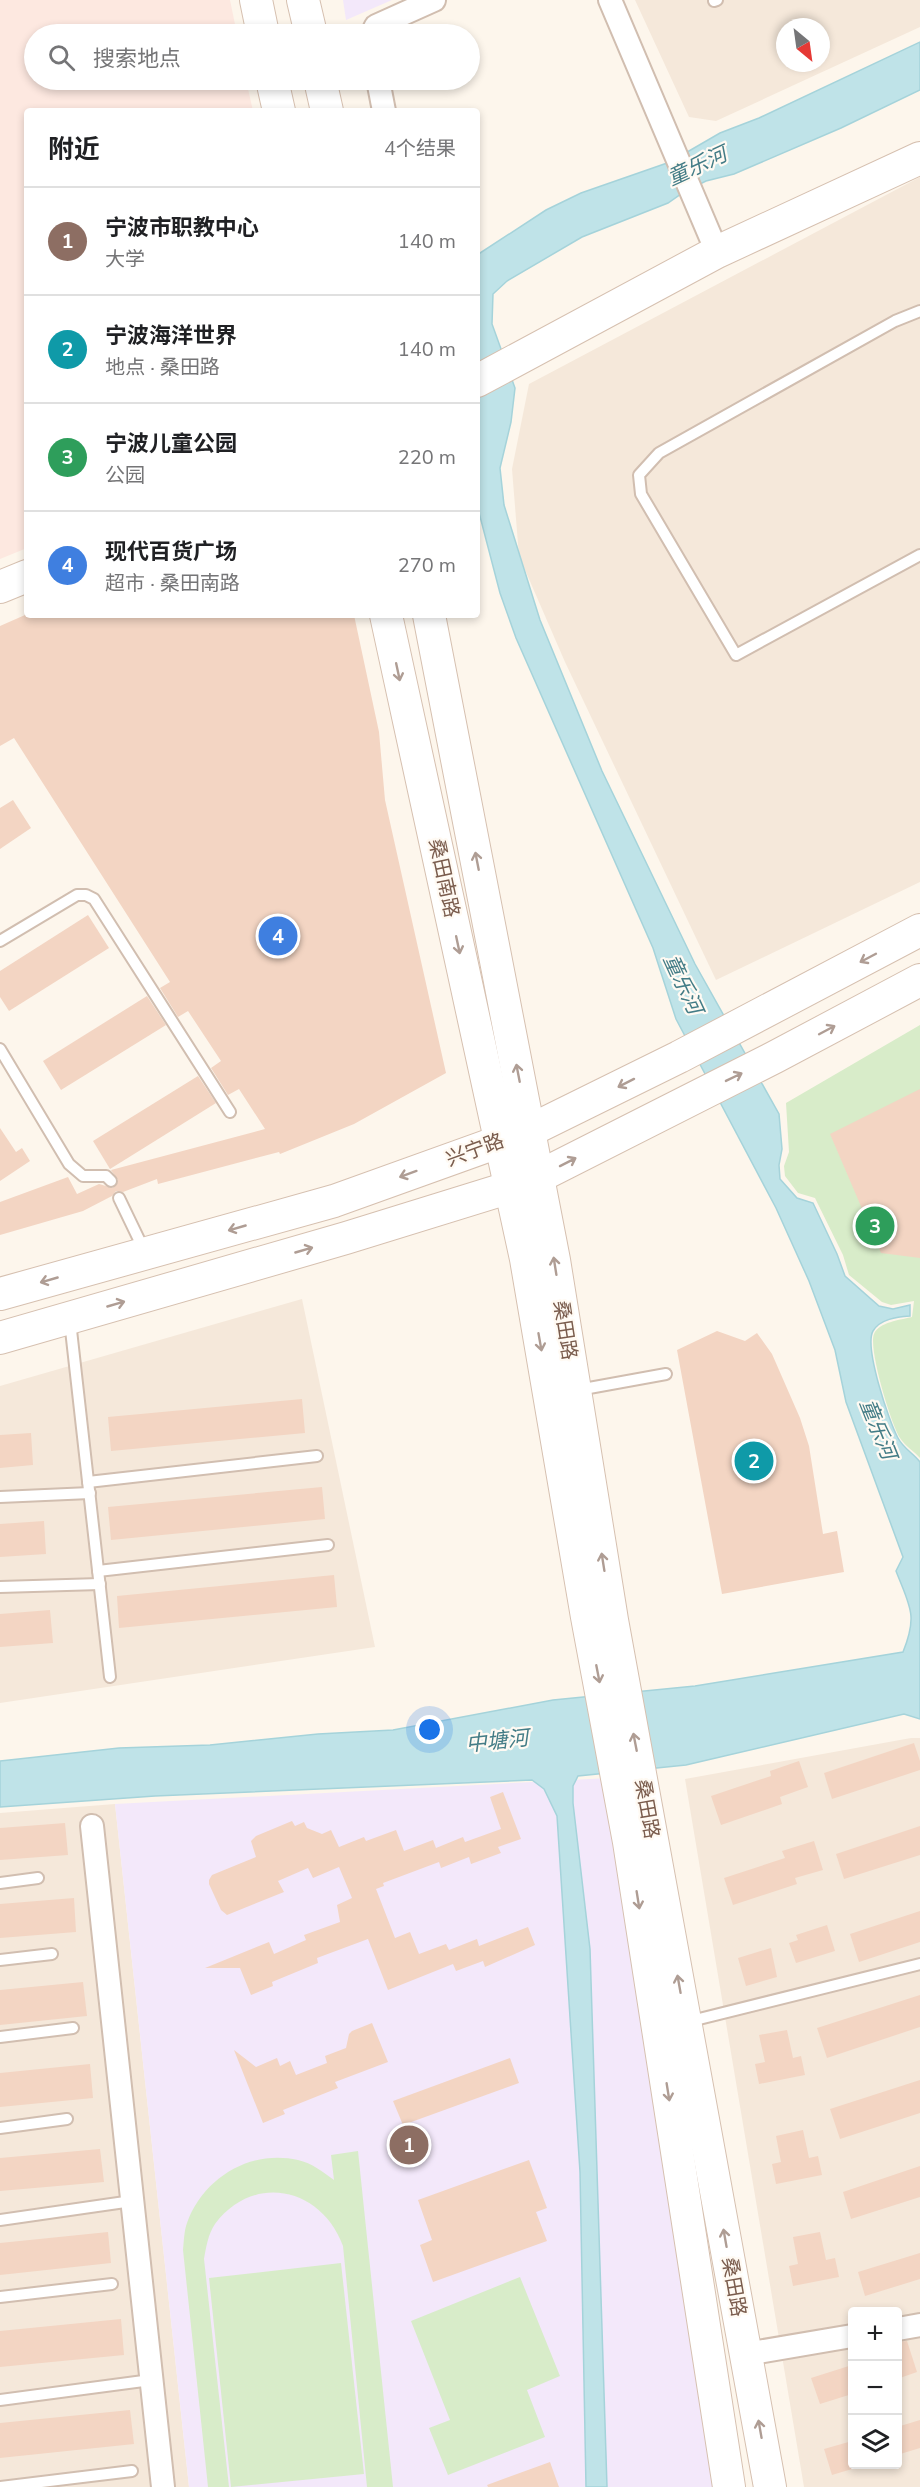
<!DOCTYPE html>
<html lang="zh">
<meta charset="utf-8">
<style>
body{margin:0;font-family:"Nunito Sans","Noto Sans SC",sans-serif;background:#f2f2f2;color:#202124}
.controls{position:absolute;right:18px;bottom:18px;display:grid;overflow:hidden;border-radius:6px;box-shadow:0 3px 9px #0003}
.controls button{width:54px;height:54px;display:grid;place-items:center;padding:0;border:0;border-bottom:2px solid #e0e0e0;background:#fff;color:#202124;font:30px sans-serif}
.compass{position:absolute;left:776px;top:18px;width:54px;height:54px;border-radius:50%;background:#fff;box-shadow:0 3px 9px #0003;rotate:151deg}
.you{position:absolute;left:430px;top:1730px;width:21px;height:21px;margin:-15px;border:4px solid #fff;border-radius:50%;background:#1a73e8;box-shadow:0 0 0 9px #1a73e833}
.badge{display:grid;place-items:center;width:39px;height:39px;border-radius:50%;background:#d93025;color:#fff;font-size:20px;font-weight:700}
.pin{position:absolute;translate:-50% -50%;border:3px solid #fff;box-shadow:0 2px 6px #0006}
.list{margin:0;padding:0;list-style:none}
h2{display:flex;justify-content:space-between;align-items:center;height:78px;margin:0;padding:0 24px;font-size:26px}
h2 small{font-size:20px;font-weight:400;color:#757577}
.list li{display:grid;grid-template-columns:39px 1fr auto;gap:18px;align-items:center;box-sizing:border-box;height:108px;padding:0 24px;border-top:2px solid #e0e0e0}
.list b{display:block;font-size:22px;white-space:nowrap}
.list p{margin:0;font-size:20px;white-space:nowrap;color:#757577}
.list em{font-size:20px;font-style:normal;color:#757577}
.icon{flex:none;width:33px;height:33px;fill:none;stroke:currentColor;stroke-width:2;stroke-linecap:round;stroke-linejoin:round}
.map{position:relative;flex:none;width:920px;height:2487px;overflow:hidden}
.search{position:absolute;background:#fff;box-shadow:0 3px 9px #0003;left:24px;top:24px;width:456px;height:66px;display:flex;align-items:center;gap:15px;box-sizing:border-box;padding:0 21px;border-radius:33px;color:#757577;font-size:22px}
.panel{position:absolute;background:#fff;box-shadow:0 3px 9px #0003;left:24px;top:108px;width:456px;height:510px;border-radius:6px}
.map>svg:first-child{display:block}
.residential{fill:#f5e8da;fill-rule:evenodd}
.commercial{fill:#fde8e0}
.education{fill:#f3e8fa}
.green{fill:#d8ecc9}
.water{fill:#bfe3e8;stroke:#a5d3da;stroke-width:1.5}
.building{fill:#f3d5c3}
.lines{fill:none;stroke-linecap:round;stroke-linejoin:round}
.lane-casing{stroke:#d1beb0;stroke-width:14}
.street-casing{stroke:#d1beb0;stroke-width:26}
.secondary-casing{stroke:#d6c0b0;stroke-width:34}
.lane{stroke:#fff;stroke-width:10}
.street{stroke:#fff;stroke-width:22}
.secondary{stroke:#fff;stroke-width:32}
.oneway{stroke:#af9d94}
.labels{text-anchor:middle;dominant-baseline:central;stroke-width:4.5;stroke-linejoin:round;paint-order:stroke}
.street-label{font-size:20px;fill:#7a5c4d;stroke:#fffaf3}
.water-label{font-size:21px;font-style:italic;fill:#437c86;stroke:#fffaf3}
</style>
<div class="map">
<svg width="920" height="2487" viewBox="0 0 920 2487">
<rect width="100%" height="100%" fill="#fdf6ec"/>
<g class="residential">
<path d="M635,0H920V27L716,121L689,117ZM785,27H821V63H785Z"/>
<path d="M920,177V882L716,980L565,662L519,556L512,469L529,384Z"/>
<path d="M302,1299L375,1647L0,1703V1386Z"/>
<path d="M911,1738H920V2487H804L685,1779ZM852,2312H898V2464H852Z"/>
<path d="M115,1804L189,2487H0V1813Z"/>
</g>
<path class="commercial" d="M0,0H230L237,34H34V80H246L253,111H27V548L0,559Z"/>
<g class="education">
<path d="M343,0H392L346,20Z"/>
<path d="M609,1778L721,2487H189L115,1804Z"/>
</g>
<g class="green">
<path d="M920,1025V1458C914,1451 905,1446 900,1438C891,1424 868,1348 874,1334C879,1322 900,1320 912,1317L914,1301L891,1305L882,1302L849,1275L843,1255L815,1198L798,1193L785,1176L784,1166L789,1152L786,1103Z"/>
<path d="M358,2151L393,2487H367L343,2246C322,2188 254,2172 215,2224C208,2234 206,2248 204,2259L229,2487H208L183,2250C184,2241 184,2231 187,2223C203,2178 251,2149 298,2160C312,2163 323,2172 334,2180L331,2155Z"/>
<path d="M341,2263L364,2474L231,2487L209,2278Z"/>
<path d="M520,2277L560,2376L527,2390L545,2437L448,2475L429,2428L450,2420L411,2321Z"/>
</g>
<path class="water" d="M920,42V90L841,128L734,174L706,181L684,192L668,203L582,237L507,281L493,294L492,324L515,388L511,422L500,468L504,505L540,620L602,771L695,964L779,1114L782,1149L779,1165L780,1179L797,1198L813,1203L837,1254L845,1276L879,1306L893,1309L910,1305V1316C897,1317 880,1319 873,1331C864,1347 889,1422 898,1438C903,1448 913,1453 920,1462V1719L904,1714L686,1765L578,1776L573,1786V1803L590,1949L607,2487H586L580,2172L557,1816L544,1789L532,1780L155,1796L0,1807V1761L119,1748L210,1745L318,1734L393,1730L553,1700L695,1686L903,1652C918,1615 910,1607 896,1571L903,1557L846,1402L835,1350L809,1281L776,1208L676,1019L653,948L516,638L500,593L477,505V255L546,210L581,193L670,162L720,133L759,118Z"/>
<g class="building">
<path d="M25,615H354L379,732L385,800L446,1073L354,1124L280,1154L279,1152L158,1184L157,1179L123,1192L116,1191L112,1196L83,1211L0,1235V1202L68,1177L77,1194L99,1184L113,1188L118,1180L111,1170L265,1129L239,1089L228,1095L211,1068L221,1061L188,1011L178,1017L160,988L170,982L14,738L0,746V626Z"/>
<path d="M13,800L31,828L0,849V808Z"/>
<path d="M88,915L109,948L9,1011L0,997V971Z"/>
<path d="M147,996L166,1025L61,1090L43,1061Z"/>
<path d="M198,1076L216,1103L110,1169L93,1141Z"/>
<path d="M920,1089V1258L881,1253L830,1134Z"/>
<path d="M0,1128L16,1152L22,1148L30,1161L0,1181Z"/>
<path d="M717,1331L745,1341L757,1333L772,1354L800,1418L809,1446L823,1534L837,1531L844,1572L722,1594L677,1350Z"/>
<path d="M302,1399L305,1433L111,1451L108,1417Z"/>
<path d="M31,1433L33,1465L0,1468V1435Z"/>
<path d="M322,1487L325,1519L111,1540L108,1507Z"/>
<path d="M44,1521L46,1554L0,1557V1524Z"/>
<path d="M334,1575L337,1607L119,1628L117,1596Z"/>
<path d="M50,1610L53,1643L0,1647V1614Z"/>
<path d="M914,1743L920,1761V1770L832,1799L824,1773Z"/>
<path d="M799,1761L808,1787L780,1797L782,1804L721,1825L711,1796L771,1776L770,1771Z"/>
<path d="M503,1792L521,1839L498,1847L501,1853L471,1864L469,1857L441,1868L439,1862L383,1883L384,1886L376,1889L395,1938L410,1932L419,1954L446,1944L449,1950L477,1939L479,1946L528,1927L535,1945L485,1967L483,1961L456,1971L453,1964L388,1990L368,1939L317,1958L318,1963L272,1982L273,1986L251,1995L240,1968H205L269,1942L274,1954L306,1940L304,1935L340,1922L337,1905L352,1898L339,1867L313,1878L308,1868L278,1881L284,1892L227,1915L221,1910L209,1884V1880L212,1875L256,1857L251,1841L256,1836L292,1821L295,1826L304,1822L307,1828L322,1834L331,1830L339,1847L364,1837L366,1841L396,1830L404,1851L433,1840L436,1848L463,1837L465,1842L501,1829L490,1797Z"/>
<path d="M65,1823L68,1855L0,1860V1828Z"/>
<path d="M920,1826V1855L844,1879L836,1854Z"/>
<path d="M814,1841L823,1870L795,1878L797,1884L733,1905L724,1878L785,1858L782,1851Z"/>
<path d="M74,1898L76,1932L0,1938V1904Z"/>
<path d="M920,1911V1942L859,1962L850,1934Z"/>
<path d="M827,1925L835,1951L796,1963L789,1943L798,1940L796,1935Z"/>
<path d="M771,1948L777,1977L746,1986L738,1958Z"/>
<path d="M83,1982L87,2016L0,2025V1990Z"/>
<path d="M920,1995V2027L827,2058L817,2028Z"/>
<path d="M372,2023L388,2062L335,2082L338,2088L283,2110L285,2114L263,2123L234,2050L256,2067L277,2058L280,2066L290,2061L296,2075L327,2063L325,2056L346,2048L349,2034L352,2031Z"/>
<path d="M787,2030L793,2058L801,2056L805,2075L759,2084L755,2064L765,2062L759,2035Z"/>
<path d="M510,2058L519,2083L403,2125L393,2101Z"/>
<path d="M90,2064L93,2098L0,2107V2073Z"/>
<path d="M920,2080V2113L840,2139L830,2109Z"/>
<path d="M803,2130L809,2158L818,2156L822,2175L776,2184L772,2164L781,2162L776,2136Z"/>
<path d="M100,2149L104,2182L0,2191V2158Z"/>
<path d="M529,2160L547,2208L536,2212L547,2241L433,2282L420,2245L432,2240L418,2200Z"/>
<path d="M920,2166V2197L851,2219L843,2192Z"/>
<path d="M108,2232L111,2263L0,2275V2243Z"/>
<path d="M820,2232L826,2260L835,2258L839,2277L793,2286L789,2266L798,2264L793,2237Z"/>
<path d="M920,2253V2279L865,2296L858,2272Z"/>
<path d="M121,2319L124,2355L0,2367V2331Z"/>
<path d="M907,2341L917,2372L897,2379V2342Z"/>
<path d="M852,2365V2394L820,2404L811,2378Z"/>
<path d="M130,2410L134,2444L0,2458V2423Z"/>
<path d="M920,2420V2448L897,2455V2427Z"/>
<path d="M852,2441V2469L832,2475L824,2449Z"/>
<path d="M550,2462L559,2487H488L487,2485Z"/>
</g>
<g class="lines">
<g class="lane-casing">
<g id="lane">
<path d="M714,1L717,0"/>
<path d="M920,311L895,321L659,453L639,475L641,494L736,655L920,555"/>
<path d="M0,941L77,895H86L94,899L230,1112"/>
<path d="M0,1049L69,1164L83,1176H106L111,1181"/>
<path d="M119,1198L144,1250"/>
<path d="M70,1321L110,1677"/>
<path d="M578,1390L666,1374"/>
<path d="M88,1482L317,1456"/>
<path d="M0,1497L90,1493"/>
<path d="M98,1571L328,1545"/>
<path d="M0,1587L100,1584"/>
<path d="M0,1883L38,1878"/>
<path d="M0,1960L52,1954"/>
<path d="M687,2022L920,1964"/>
<path d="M0,2037L73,2028"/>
<path d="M0,2128L67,2119"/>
<path d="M0,2220L132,2201"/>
<path d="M0,2297L112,2284"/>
<path d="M0,2400L151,2380"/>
<path d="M0,2487L132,2471"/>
</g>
</g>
<g class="street-casing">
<g id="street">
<path d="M610,0L717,252"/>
<path d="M372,34L376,26L434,0"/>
<path d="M378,80L384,111"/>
<path d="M92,1826L163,2487"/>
<path d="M898,2329L920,2325"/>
<path d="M746,2354L852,2336"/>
</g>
</g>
<g class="secondary-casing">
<g id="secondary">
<path d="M256,0L263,34"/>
<path d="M303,0L311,34"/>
<path d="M272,80L279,111"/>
<path d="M320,80L327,111"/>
<path d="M477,381L717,252L920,158"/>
<path d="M0,587L27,576"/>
<path d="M386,615L526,1259L587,1617L629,1842L729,2487"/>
<path d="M429,615L554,1260L612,1620L770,2487"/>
<path d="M0,1294L334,1201L529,1131L679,1057L920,930"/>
<path d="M0,1338L346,1238L511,1187L538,1177L775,1057L920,980"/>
</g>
</g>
<use href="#lane" class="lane"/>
<use href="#street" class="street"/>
<use href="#secondary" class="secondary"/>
</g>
<defs><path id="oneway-shaft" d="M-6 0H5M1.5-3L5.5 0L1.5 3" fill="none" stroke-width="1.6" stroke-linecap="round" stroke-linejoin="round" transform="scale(1.5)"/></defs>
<g class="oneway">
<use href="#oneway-shaft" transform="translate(398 672) rotate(78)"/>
<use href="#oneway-shaft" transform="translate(477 861) rotate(-101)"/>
<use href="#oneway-shaft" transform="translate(458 945) rotate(78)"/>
<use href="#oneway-shaft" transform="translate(868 958) rotate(152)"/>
<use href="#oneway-shaft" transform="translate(827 1030) rotate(-28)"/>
<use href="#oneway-shaft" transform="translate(518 1073) rotate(-101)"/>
<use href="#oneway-shaft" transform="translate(734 1077) rotate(-26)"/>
<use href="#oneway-shaft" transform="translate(626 1083) rotate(153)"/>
<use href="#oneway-shaft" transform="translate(568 1162) rotate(-27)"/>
<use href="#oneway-shaft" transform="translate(408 1174) rotate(160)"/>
<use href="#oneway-shaft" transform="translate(237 1228) rotate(164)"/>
<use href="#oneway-shaft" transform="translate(304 1250) rotate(-16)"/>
<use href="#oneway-shaft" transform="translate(555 1266) rotate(-99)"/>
<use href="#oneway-shaft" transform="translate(49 1280) rotate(164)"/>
<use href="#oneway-shaft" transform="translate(116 1304) rotate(-16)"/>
<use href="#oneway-shaft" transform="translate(540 1342) rotate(80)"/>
<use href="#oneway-shaft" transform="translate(603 1562) rotate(-99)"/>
<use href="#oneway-shaft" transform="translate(598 1674) rotate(79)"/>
<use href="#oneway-shaft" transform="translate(635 1742) rotate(-101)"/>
<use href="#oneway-shaft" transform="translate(638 1900) rotate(81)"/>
<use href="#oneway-shaft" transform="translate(679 1984) rotate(-100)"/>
<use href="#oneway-shaft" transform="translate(668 2092) rotate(81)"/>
<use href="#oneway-shaft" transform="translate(725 2238) rotate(-100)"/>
<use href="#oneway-shaft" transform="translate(760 2429) rotate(-100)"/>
</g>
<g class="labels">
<g class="street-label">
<text transform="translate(444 878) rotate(78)">桑田南路</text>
<text transform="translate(475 1150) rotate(-20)">兴宁路</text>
<text transform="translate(565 1330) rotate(81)">桑田路</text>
<text transform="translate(647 1809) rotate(80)">桑田路</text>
<text transform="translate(734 2287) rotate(80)">桑田路</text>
</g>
<g class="water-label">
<text transform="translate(697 166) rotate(-25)">童乐河</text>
<text transform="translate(683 984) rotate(65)">童乐河</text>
<text transform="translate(878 1429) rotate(68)">童乐河</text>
<text transform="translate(497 1741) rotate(-6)">中塘河</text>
</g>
</g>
</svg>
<div class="controls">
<button>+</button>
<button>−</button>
<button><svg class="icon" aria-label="layers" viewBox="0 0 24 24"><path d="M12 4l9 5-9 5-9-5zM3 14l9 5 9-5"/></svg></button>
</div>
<svg class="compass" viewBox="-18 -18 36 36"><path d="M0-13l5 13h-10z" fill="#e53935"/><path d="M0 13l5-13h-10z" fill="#757577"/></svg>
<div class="you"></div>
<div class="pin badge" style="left:409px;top:2145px;background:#8d6e63">1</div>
<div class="pin badge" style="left:754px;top:1461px;background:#0f9aa8">2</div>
<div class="pin badge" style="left:875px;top:1226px;background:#2e9e5b">3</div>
<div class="pin badge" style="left:278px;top:936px;background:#3f7fe0">4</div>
<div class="search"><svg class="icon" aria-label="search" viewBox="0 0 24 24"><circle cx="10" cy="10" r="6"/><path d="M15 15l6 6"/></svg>搜索地点</div>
<section class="panel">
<h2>附近<small>4个结果</small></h2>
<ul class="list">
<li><span class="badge" style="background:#8d6e63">1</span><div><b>宁波市职教中心</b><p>大学</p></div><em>140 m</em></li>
<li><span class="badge" style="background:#0f9aa8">2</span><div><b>宁波海洋世界</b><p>地点 · 桑田路</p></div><em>140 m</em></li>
<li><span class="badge" style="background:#2e9e5b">3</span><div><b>宁波儿童公园</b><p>公园</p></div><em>220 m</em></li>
<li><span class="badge" style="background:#3f7fe0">4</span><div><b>现代百货广场</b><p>超市 · 桑田南路</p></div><em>270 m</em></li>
</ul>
</section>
</div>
